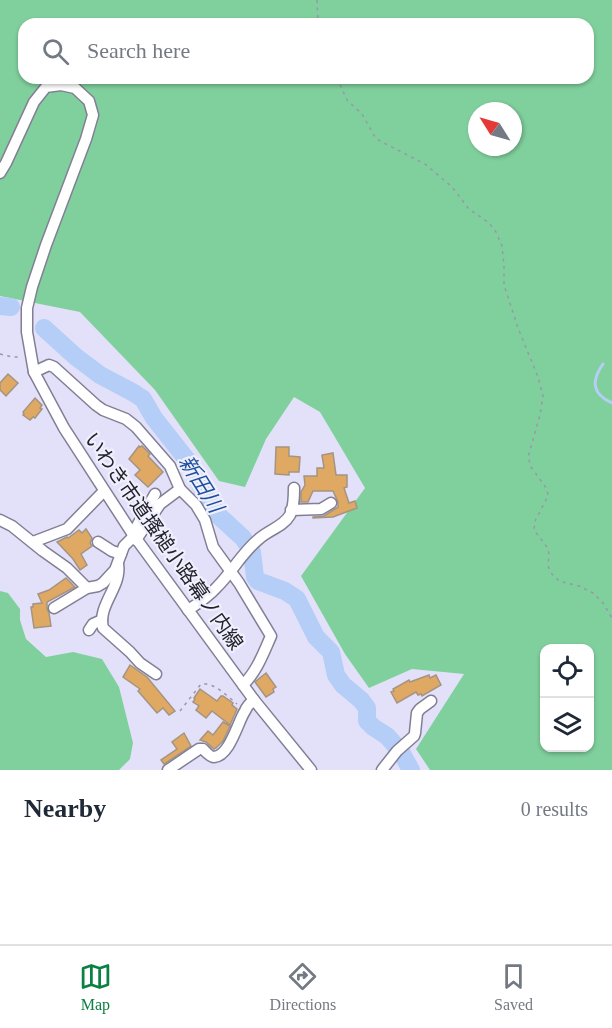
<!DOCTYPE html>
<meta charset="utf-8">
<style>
body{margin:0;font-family:"Times New Roman","Noto Sans JP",serif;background:#f2f2f3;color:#1f2937}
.controls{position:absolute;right:18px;bottom:18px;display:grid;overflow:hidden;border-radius:12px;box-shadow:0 2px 4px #0004}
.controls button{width:54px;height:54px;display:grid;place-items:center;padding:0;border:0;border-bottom:2px solid #e0e1e3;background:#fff;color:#1f2937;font:30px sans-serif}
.compass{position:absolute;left:468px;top:102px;width:54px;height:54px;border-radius:50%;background:#fff;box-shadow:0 2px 4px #0004;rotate:307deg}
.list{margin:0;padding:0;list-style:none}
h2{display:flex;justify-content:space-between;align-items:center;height:78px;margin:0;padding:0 24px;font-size:26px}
h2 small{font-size:20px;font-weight:400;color:#747a83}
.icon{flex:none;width:33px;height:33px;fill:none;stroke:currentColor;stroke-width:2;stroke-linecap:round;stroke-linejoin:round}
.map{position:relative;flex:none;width:612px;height:770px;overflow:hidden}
.search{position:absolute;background:#fff;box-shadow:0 2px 4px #0004;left:18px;right:18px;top:18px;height:66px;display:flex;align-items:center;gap:15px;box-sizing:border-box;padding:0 21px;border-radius:18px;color:#747a83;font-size:22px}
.sheet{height:174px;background:#fff}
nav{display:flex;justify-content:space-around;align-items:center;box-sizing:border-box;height:84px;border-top:2px solid #e0e1e3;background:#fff;font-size:16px;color:#747a83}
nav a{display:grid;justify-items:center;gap:3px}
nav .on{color:#0b8043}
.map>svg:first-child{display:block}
.green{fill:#80d09d;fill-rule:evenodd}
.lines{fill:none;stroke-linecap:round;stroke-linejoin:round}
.stream{stroke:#b4cef7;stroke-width:3}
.river{stroke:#b4cef7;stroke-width:18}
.building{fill:#dfa964;stroke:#a49481;stroke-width:1.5}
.minor-casing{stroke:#827f95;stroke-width:13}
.path{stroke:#9997aa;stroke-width:1.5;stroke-dasharray:3 4.5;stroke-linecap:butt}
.minor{stroke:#fff;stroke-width:10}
.labels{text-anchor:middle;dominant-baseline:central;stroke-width:4.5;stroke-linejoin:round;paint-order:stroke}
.street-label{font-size:20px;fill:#23222a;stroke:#f0effd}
.water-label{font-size:21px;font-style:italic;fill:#1d509d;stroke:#f0effd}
</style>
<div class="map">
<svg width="612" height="770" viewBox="0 0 612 770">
<rect width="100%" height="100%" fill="#e3e0f9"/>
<g class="green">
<path d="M0,0H612V770H430L416,749L464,674L412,669L369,688L345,654L301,576L365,488L320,412L294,397L266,439L245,487L219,481L155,390L80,312L0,296ZM24,24H588V78H24ZM477,111H513V147H477ZM544,648H590V748H544Z"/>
<path d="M0,591L8,593L20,609V620L26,639L46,657L73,652L102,659L119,687L133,743L130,759L119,770H0Z"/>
</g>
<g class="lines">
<path class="stream" d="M603,364C591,381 592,394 612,403"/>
<g class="river">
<path d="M0,306L11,307"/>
<path d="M44,328L76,357L100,375L134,393L143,399L154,418L191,465L206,497L219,516L243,538L252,552L255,577L258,581L285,591L297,599L316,637L331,652L336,675L343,685L361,700L367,708V721L373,727L387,736L401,752L411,770"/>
</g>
</g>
<g class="building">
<path d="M8,374L18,383L6,396L0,390V383Z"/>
<path d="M35,398L42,405L40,408L42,409L35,418L33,417L30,420L23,415L24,414L23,412Z"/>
<path d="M139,446L140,447L142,446L150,454L148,456L163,472L148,487L135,475L140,470L129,459Z"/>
<path d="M276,447H289V456L300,457L299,472H289V475L275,474Z"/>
<path d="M333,453L336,475H347V487L344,488L349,503L355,501L357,508L333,517L313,518V517L324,516L335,509L338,507V502L333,491H313L308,502H301V492L305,485L304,476H317V468H324L322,455Z"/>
<path d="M86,529L92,538L90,543L92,546L81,554L87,565L80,570L73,559L57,542L67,537L68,538L79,530L82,533Z"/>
<path d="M66,578L75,587L47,602V609L49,613L51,626L34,628L31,607H33V604L42,603L38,594L49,590Z"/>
<path d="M130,665L147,677L175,711L169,715L163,708L157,713L138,691L140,689L123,677Z"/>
<path d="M266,673L276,687L273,689L274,692L266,697L255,682Z"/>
<path d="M429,675L430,678L436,675L441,685L422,696L421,694L418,695L416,692L397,703L391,692L394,691L393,689L409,680L410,682Z"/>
<path d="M200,689L217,701L221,696H223L233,703L232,705L237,709L230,725L212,711L206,718L196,710L199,706L193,702L195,699L194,698Z"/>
<path d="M223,722L230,726L223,741L216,748L214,749L206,742L200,740L208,731L213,735Z"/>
<path d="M184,733L191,746L164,764L161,760L177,749L172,742Z"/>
</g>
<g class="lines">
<g class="minor-casing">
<g id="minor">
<path d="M0,173L6,163L34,102L46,87L61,85L75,88L89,101L93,115L86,139L46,245L32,287L27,308V332L34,372L64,428L132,533L254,700L311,770"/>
<path d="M34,372L49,365L54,367L96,405L103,410L126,419L136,427L170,466L180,489L196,505L205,520L213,547L239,583L271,636C263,654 257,671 243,685"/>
<path d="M291,510L321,509L331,503"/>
<path d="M0,520L12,526L43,551L67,568L87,588"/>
<path d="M137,526L155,494"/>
<path d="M136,540L160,504L180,489"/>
<path d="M33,542L67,529L104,491"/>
<path d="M98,542L112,551L121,554"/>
<path d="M118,564C122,587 97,605 103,628L130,652L140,663L156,674"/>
<path d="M54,608L87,588L98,586L103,583L115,570L124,546L134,536"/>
<path d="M188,610C199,603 209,596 217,587C233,571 243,551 260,538C269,530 284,526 290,515C294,508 294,497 294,488"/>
<path d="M89,630L93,624L102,620"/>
<path d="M168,770L199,749H203C205,751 210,757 214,757C230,756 238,721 245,711C247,706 250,703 254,700"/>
<path d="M382,770L397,751L414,736L415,733L417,713L420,709L431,701"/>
</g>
</g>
<g class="path">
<path d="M317,0L318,24"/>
<path d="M337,78L347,100L362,114L375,137L380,141L425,164L452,187L469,209L489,223L496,232L502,246L504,266V285L518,328L538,377L543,396L540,415L528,457L531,467L547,489L548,496L535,521L534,530L547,547L549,554L548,566L552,574L559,581L579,586L593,593L603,603L612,618"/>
<path d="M0,354L12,357H22"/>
<path d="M180,711L201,684C214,682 227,696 237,704"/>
</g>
<use href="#minor" class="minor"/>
</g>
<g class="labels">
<g class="street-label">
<text transform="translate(164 541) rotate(55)">いわき市道搔槌小路幕ノ内線</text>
</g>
<g class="water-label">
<text transform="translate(201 484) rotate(58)">新田川</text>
</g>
</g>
</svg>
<div class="controls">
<button><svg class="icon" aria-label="locate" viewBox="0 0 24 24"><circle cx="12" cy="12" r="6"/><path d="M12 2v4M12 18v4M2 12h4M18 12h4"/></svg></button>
<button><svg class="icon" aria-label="layers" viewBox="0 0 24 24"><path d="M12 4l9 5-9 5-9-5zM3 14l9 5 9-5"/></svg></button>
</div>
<svg class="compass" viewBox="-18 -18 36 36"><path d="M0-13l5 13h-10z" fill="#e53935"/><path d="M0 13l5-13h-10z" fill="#747a83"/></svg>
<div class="search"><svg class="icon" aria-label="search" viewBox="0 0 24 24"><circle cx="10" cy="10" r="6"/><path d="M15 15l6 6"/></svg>Search here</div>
</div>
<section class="sheet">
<h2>Nearby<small>0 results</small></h2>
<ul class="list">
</ul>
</section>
<nav>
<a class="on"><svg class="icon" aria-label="map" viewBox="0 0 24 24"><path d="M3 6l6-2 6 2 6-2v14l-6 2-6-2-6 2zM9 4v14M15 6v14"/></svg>Map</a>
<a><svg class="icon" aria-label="directions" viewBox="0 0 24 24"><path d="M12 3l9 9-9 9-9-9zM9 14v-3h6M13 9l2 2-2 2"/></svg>Directions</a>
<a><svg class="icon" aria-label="saved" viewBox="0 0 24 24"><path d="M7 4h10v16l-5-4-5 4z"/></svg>Saved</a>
</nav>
